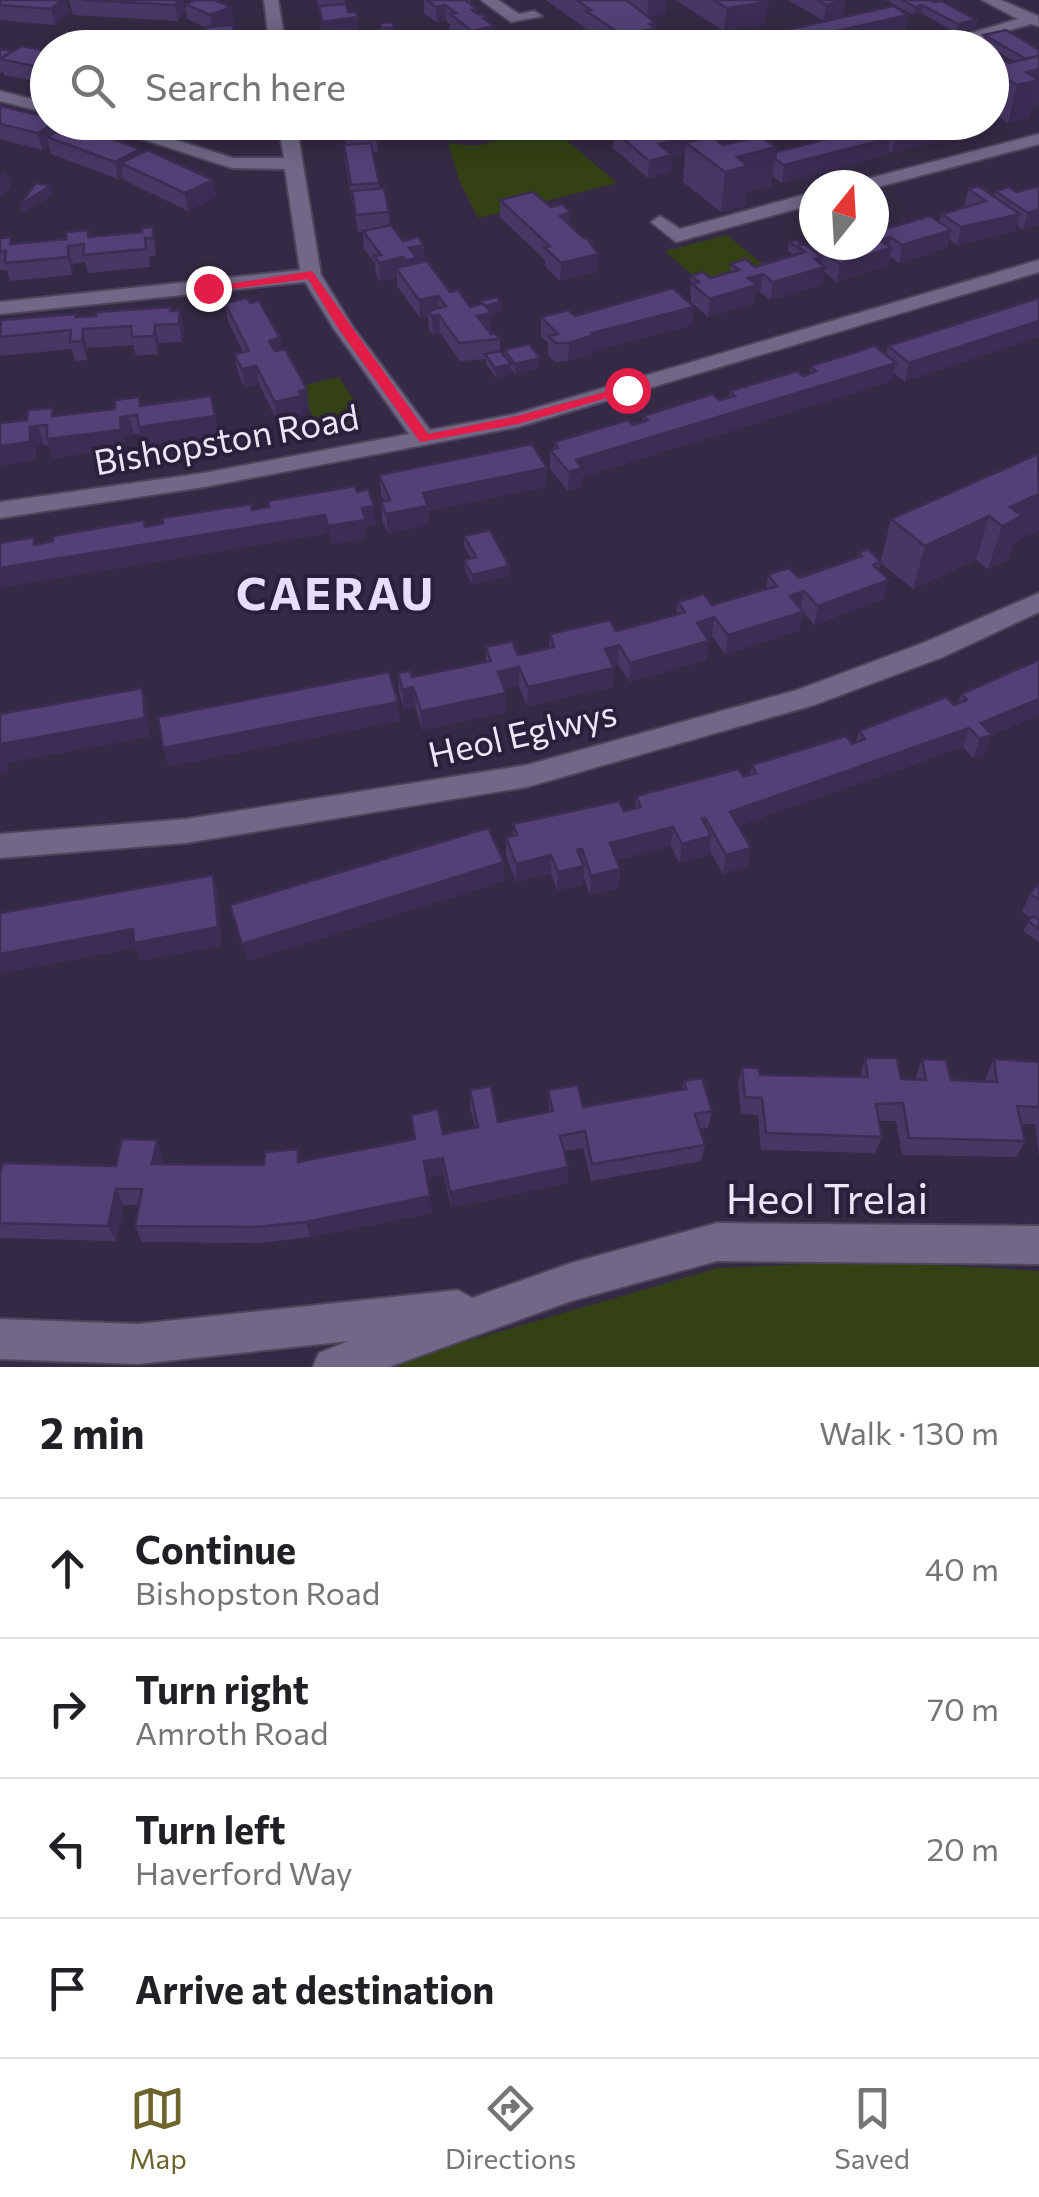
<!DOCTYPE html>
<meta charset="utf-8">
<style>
body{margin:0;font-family:Commissioner,sans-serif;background:#f6f6f6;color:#202124}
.compass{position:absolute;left:799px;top:170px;width:90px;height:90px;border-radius:50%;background:#fff;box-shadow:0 5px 25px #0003;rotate:18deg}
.stop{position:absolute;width:30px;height:30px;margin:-22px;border:8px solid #e11d48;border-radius:50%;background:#fff}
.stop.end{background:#e11d48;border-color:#fff;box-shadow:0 2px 10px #0008}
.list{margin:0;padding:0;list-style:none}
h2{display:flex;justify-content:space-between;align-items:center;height:130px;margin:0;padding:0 40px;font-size:42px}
h2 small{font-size:32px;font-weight:400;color:#757577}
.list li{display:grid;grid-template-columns:65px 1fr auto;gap:30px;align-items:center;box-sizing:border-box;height:140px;padding:0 40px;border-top:2px solid #e0e0e0}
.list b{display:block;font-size:38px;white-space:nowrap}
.list p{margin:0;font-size:32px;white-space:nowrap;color:#757577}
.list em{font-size:32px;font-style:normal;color:#757577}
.icon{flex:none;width:55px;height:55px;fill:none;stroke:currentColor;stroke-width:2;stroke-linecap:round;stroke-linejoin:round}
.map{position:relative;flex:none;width:1039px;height:1367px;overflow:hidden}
.search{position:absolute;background:#fff;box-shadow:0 5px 25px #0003;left:30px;right:30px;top:30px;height:110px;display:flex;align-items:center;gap:25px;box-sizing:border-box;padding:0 35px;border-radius:55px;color:#757577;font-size:38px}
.sheet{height:690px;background:#fff}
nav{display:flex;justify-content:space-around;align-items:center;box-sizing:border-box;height:140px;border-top:2px solid #e0e0e0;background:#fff;font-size:28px;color:#757577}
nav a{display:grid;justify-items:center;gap:5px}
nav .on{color:#6d652d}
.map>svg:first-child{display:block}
.green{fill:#334115}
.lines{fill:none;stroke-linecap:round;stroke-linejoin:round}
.minor-casing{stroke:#4d455c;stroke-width:4}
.minor{fill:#716786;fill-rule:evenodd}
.wall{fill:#483765}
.shaded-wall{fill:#3b2d53}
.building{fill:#544076;stroke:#3b2d53;stroke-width:2.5}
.route{fill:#e11d48}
.labels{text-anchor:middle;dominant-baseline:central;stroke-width:8;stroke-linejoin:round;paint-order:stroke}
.street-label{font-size:35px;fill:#ebe6f8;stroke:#2a203b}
.near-street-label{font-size:42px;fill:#ebe6f8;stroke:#2a203b}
.district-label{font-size:45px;font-weight:bold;letter-spacing:2.5px;fill:#e6defa;stroke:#2a203b}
</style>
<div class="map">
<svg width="1039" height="1367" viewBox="0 0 1039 1367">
<rect width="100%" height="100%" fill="#342a45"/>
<g class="green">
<path d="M551,127L617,183L478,218L459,180L448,143L475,146Z"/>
<path d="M727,235L778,277L714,294L665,251Z"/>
<path d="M339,377L360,410V416L348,429L322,434L298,387Z"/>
<path d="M871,1261L1039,1271V1367H379L718,1268Z"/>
</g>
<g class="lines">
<g class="minor-casing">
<g id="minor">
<path d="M264,0H278L286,48H270Z"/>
<path d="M481,0H498L519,14L534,11L542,16L511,22Z"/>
<path d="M982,0H1001L1038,16L1039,26L1031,24L948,48H921L1018,19Z"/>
<path d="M0,91L48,103V113L0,101Z"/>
<path d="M90,122H118L233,158H284L278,122H296L321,275L353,327L430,430L515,414L1039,260V272L518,427L204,487L0,518V502L204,473L409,434L334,329L305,282L0,314V302L300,270L285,169L232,168Z"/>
<path d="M577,122H624L592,133Z"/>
<path d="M1039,134V144L874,188V185H856L859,181Z"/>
<path d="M814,192V204L676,242L651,222L660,216L680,229Z"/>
<path d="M1039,593V612L943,657L814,705L527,787L186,843L0,858V834L186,819L527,765L797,690L923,643Z"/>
<path d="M717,1223L1039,1226V1264L717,1261L571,1301L389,1367H313L319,1353L349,1341L138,1364L0,1359V1319L138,1324L458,1290L472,1298L571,1263Z"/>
</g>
</g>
<use href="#minor" class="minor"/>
</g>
<g class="wall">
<path d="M0,0L69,12L55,25L0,20Z"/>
<path d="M69,0H183L185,11L178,21L73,15Z"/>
<path d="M317,0H344L348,12L359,33L351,34L353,48H324L320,14Z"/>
<path d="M424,0H471V4L477,13L494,26L471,46L450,30V24L446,21L437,23L424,13Z"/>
<path d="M546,0H666L665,14L649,17L656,23L654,48H605L585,34V28Z"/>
<path d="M675,0H764L768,2L765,24L724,31Z"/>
<path d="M788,0H845L843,16L824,21Z"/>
<path d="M886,0H930L977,20L975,28L956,33L921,13L913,15Z"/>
<path d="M185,4L231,7L233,23L225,26L233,25L236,48H207L206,28L187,19Z"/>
<path d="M380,23L394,28L395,36L382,37Z"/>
<path d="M905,31L832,48H754L755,37Z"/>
<path d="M984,35L1039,50V104L1032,106L1029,117L1008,123L992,112V57L1009,63L1014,61L982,43Z"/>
<path d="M0,49L13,51H48V84L4,75L3,71L0,73Z"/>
<path d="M0,106L61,130L140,149L141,154L213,180L216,197L188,211L124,180L123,177L118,179L51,154L49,146L42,150L0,139Z"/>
<path d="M342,122H374L378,152H373L380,188L389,212L390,225L450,292L470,307L480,304V301L501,302L502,311L491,314V331L489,332L500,339V351L504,355V350L539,368L515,374L511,369V374L496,378L486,364V359L460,361L440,333L433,335L429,330L428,316L420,318L397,286V277L380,281L376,274L375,263L364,249L363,232H358L345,162L344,145H346Z"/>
<path d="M494,122H535V126L506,133Z"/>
<path d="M679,122H803L720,143L723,145L776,147V152L877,130L878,126L965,134L892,153L887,151V155L782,183L772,176L771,186L745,193L744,206L721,212L683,182L685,154L672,158L671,172L648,178L613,148L614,131L643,132L685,127Z"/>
<path d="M1039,186L1023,230L1017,226L1016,231L957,245L949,239L947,248L899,263L890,257L888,266L837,282L824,272L822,285L770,300L760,292L756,293L754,303L708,317L691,302V295L690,294L691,276L710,278L730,272L731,264L755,267L794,255L788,251L789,242L818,255L819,249L882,230L939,222L942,214L964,207L968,189L994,197L995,191L1017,192Z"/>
<path d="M500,200L570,226L599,254L598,272L560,281L545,266V260L500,217Z"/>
<path d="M153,227L156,256H149L150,267L88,273L85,262L73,264L72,275L10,281L7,270H0V238L13,244L142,232Z"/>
<path d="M1039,298L905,382L894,373L892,381L582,477L581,487L568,491L550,469V450L554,449V442L633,425L643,422V416L719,400L729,397L730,391L803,376L810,373L811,366L886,355L888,346Z"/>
<path d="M225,303H250L280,338L281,349L309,408L303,409L304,415L277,421L259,384L245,387L238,373L234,354L243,352L228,321Z"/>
<path d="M694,307L692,325L594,351V354L568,361L555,362L548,355V343L541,336V317Z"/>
<path d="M180,311L184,329L182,342L159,343L158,354L136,356L133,345L87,348V360L75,361L72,349L0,356V325L77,317Z"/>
<path d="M139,397L141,406L218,435L143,446L140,434H134L125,436V449L52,458L48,445H44L36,446L35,461L0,465V423L27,420L52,408L54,416L115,409Z"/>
<path d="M1039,454V530L1014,542L1008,560L988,569L976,560L913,589L881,563L879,570L884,599L814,625L803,612L799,631L725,654L712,636L707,638V660L629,682L618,664L612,666L614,668L613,687L527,706L519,686L505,689L507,712L422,730L415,706L404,709L399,692L398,673L412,677L486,662V647L518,655L549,648L550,634L616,631L676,615L678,602L712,605L766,589L768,575L799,578L857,558L858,553L881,561L891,519Z"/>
<path d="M547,468L546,487L428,511L429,525L388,533L382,521L381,502L384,501L381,494L379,475Z"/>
<path d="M464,536L509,566V576L472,585L465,570L464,560L471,558L464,546Z"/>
<path d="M1039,660V715L992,735L985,754L973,758L963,747L738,826L751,848L747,866L723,874L709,849L708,855L679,863L671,846L616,860L620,869L619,888L590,895L583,876V885L557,890L551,874L516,882L506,856V837L513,836V824L624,811L635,809L636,796L750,775L752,765L852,744L856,742L859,731L958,703L961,694Z"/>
<path d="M1039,883V942L1023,931L1031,918L1022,912L1030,894Z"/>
<path d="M865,1058L901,1079H916V1076L922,1059L951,1080L986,1081V1077L994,1059L1039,1062V1157L1035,1124H1021L1025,1141L1016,1157L902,1155L896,1121H879L882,1137L875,1153L761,1150L758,1115L741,1114L738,1084L742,1067L760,1075L860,1077Z"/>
<path d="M684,1081L712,1111L708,1128L700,1129L705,1145L701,1161L591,1181L583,1148L564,1151L568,1183L451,1208L444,1174L427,1178L432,1213L310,1237L261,1243L142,1242L135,1226L139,1205H124L116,1241L0,1238V1173L116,1166L163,1157L162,1164L264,1165L301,1162L414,1139L411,1115L443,1134L475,1127L470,1108V1090L498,1122L549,1112L548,1090L583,1107L682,1090Z"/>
</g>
<g class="shaded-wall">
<path d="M62,0H66L69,12L55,25L51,9Z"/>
<path d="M179,0H183L185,11L178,21L175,5Z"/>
<path d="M648,0H666L665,14L647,18Z"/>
<path d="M846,0L843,16L824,21L826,5Z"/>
<path d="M768,2L765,24L724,31L727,8Z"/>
<path d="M445,5L446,21L437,23L436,7Z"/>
<path d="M922,5L921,13L913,15L915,7Z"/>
<path d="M231,7L233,23L213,31L210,15Z"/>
<path d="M908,15L905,31L832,48H769Z"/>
<path d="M488,16V28L494,26L495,42L472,47V31L483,18Z"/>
<path d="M358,17L359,33L324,37L322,22Z"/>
<path d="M977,20L975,28L956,33L958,24Z"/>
<path d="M656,23L654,48H621L622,35Z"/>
<path d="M1039,69V104L1032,106L1029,117L1008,123L1017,85L1026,72Z"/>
<path d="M55,122H59L63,137H47L49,146L42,150L38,133Z"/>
<path d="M210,122H226L211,127Z"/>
<path d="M506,122H535V126L506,133Z"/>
<path d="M737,122H803L698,148L700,132Z"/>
<path d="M949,122H968L965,134L892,153L895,136Z"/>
<path d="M695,136L694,148L686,143L685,154L672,158L671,172L648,178L649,161L659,144Z"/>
<path d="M890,138L887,155L782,183L784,165Z"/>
<path d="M776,147L771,186L745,193L744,206L721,212L725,172L737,157Z"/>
<path d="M140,149L143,166L120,163L123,177L118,179L115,162Z"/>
<path d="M6,170L11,187L0,198V176Z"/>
<path d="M213,180L216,197L188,211L185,193Z"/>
<path d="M50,186L53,195L22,214L20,205Z"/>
<path d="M1039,209V226L1023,230L1028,213Z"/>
<path d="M571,212L570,230L560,216Z"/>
<path d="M1020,214L1016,231L957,245L961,227Z"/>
<path d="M951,230L947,248L899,263L902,245Z"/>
<path d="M890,237L888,249L891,248L888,266L837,282L840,264L880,240Z"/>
<path d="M594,242L593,255L599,254L598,272L560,281L561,263Z"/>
<path d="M424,245L425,263L406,279L405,261L409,248Z"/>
<path d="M68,246L73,264L72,275L68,257Z"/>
<path d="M403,257L404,275L396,268L397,277L380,281L379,263Z"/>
<path d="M822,257L820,268L825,267L822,285L770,300L773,282Z"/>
<path d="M763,274L760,292L756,293L754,303L708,317L710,299L748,278Z"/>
<path d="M438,296L439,314L428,311V316L420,318L419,300Z"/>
<path d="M501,302L502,311L491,314V331L478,334L477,316L484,306Z"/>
<path d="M694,307L692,325L594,351V354L568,361L569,343L592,333Z"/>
<path d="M180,311L184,329L182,342L179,324Z"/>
<path d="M439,315L440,333L433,335L432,316Z"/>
<path d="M1039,321V337L905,382L909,363Z"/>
<path d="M155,325L159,343L158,354L154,336Z"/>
<path d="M83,329L87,348V360L82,341Z"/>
<path d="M280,338L282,357L272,359L269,341Z"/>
<path d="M540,358L539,368L515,374V364Z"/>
<path d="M896,363L892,381L582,477L581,487L568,491L569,472L576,460Z"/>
<path d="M511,364V374L496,378L495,368Z"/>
<path d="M256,366L259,384L245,387L242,369Z"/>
<path d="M307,389L309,408L303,409L304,415L277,421L275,402Z"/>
<path d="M129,416L134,434L125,436V449L52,458L47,439Z"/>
<path d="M215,416L218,435L143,446L139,427Z"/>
<path d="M38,426L44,445L36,446L35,461L0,465V446L30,427Z"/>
<path d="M547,468L546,487L428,511L429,525L388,533L386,514L423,493Z"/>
<path d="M1039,494V530L1014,542L1008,560L988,569L1002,526L1010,507Z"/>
<path d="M374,506L376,525L366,527L367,539L330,545L328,526L362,508Z"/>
<path d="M325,515L327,534L0,588V568L34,545V537L40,556L149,544Z"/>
<path d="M989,516L976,560L913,589L925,546Z"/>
<path d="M509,566V576L472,585V575Z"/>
<path d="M889,580L884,599L814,625L818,606Z"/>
<path d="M804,591L800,610L790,596Z"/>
<path d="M803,612L799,631L725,654L728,635Z"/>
<path d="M714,617L712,636L694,642L697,623Z"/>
<path d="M709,641L707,660L629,682L630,663Z"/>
<path d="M619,645L618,664L604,668L605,649Z"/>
<path d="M519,667V686L498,691V672Z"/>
<path d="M614,668L613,687L527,706L528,687Z"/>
<path d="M413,687L415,706L404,709L403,690Z"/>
<path d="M142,688L147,707L150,737L8,763V771L0,773V744Z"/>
<path d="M506,693L507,712L422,730L421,711Z"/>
<path d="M1039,699V715L992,735L985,754L973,758L980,739L981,723Z"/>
<path d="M398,702L400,721L168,767L163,748Z"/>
<path d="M969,728L963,747L726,830L730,812Z"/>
<path d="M673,827L671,846L609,862L610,843Z"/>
<path d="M711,836L708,855L679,863L682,844Z"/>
<path d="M751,848L747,866L723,874L726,855Z"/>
<path d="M582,849L581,867L584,866L583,885L557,890L558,872L577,850Z"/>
<path d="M551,855V874L516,882V864Z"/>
<path d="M504,862L505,881L247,962L242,944Z"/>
<path d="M620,869L619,888L590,895L591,876Z"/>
<path d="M213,875L218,893L222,946L140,961L136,948L0,974V954Z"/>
<path d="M157,1140L163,1157L159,1180L152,1164Z"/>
<path d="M443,1158L444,1174L426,1178L424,1161Z"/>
<path d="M568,1167V1183L451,1208L450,1192Z"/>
<path d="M116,1189L124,1205L116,1241L108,1226Z"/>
<path d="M430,1196L432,1213L310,1237L306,1222Z"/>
</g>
<g class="building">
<path d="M0,0H62L51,9L0,5Z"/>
<path d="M82,0H179L175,5Z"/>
<path d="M196,0H214L231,7L210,15L185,4Z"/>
<path d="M427,0H465L477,9L472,10L476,13L488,16L483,18L494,26L472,31L450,14L456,13L445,5L436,7Z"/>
<path d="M577,0H626L656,23L650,24L656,28L622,35L586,11L591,10Z"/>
<path d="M713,0H764L768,2L727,8Z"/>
<path d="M817,0H846L826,5Z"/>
<path d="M902,0H930L934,2L941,1L977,20L958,24L922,5L915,7Z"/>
<path d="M346,4L348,12H356L358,17L322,22L319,6Z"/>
<path d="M893,6L908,15L769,46L755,37Z"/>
<path d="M393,22L394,28H382L380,23Z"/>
<path d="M233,25L234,42L206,44V27Z"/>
<path d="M349,28L353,45L325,46L322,29Z"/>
<path d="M1006,30L1039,50V56L1026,59L984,35Z"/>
<path d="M505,39L516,48H466Z"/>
<path d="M22,46L48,51V69L0,59Z"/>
<path d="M0,49L13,51L0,59Z"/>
<path d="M997,56L1009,63L1039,56V69L1026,72L1039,80L1017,85L992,70V57Z"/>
<path d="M0,106L48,117V122H55L38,133L0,124Z"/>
<path d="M344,122H374L377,135L346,137Z"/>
<path d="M688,122H737L700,132Z"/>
<path d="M890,122H949L895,136L878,126Z"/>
<path d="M72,124L140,149L115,162L47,137Z"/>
<path d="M680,124L695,136L659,144L672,155L649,161L614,131L636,126L643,132Z"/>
<path d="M873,127L890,138L784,165L775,159L776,152Z"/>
<path d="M711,136L723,145L760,136L776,147L737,157L748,166L725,172L686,143Z"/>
<path d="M371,143L379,183L351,185L344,145Z"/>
<path d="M148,150L213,180L185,193L120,163Z"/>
<path d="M36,183L50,186L20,205Z"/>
<path d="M978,186L1020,214L961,227L942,214L986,201L968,189Z"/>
<path d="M1039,186V209L1028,213L995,191L1009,187L1017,192Z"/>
<path d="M384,188L389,212L356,215L352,191Z"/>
<path d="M533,192L551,207L562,204L571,212L560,216L582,237L594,242L590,243L599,254L561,263L545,248L550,246L500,200Z"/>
<path d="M930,216L951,230L902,245L890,237L880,240L891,248L840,264L819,249L831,245H874V225L882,230Z"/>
<path d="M391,225L403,241L418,237L424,245L409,248L417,258L405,261L403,257L379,263L374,256L381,255L363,231Z"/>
<path d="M153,227V238H145L146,249L83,255L84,244L68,246V257L5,263L6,251L0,252V238L11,237L10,244L66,239V232L88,230V237L142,232V228Z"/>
<path d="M796,240L803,245L797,247L789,242Z"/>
<path d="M804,244L822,257L815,259L825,267L773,282L763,274L748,278L757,285L710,299L692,284L699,282L691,276L703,272L710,278L739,270L731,264L746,259L755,267L805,252L797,246Z"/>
<path d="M427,261L450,292L458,290L470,307L484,303L491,313L477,316L491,334L495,333L500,339L459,343L439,315L432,316L428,311L446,306L438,296L419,300L396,268Z"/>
<path d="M673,288L694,307L592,333L594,335L569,343H556L548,336L558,334L541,317L568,310L575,316Z"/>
<path d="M497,297L501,302L485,306L480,301Z"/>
<path d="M247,298L250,303L259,301L280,338L269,341L275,351L285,349L307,389L299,391L301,396L275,402L256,366L242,369L234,354L249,351L225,303Z"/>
<path d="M1039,298V321L909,363L888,346Z"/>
<path d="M170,307V311H180L179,324L155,325L154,336L132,337L131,326L83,329L82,341L70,342L71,330L0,337L1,320L76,314V317L96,316V312Z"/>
<path d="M529,344L540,358L515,364L504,350Z"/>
<path d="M875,346L896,363L576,460L582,468L569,472L550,450L558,448L554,442L628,420L633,425L648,420L643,416L713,394L719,400L735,396L730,391L797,371L803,376L816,371L811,366Z"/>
<path d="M500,351L511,364L495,368L485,354Z"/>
<path d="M211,396L215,416L139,427L137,415L129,416L120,417L121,430L47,439V425L38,426L30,427V442L0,446V423L27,420L28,410L52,408V416L115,409V400L139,397L140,406Z"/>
<path d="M532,444L547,468L423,493L428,506L386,514L381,502L390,500L379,475Z"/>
<path d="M1038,454L1039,494L1010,507L1022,516L1002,526L989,516L925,546L891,519Z"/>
<path d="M355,486L357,492L368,489L374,506L362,508L365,520L328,526L325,515L0,568V543L34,537V545L53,541V536L144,520L145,527L163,523L162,518L251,504L252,510L261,508L269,507L268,501Z"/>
<path d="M490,530L509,566L472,575L464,560L476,557L464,536Z"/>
<path d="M868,549L881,562L873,565L889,580L818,606L804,591L790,596L803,612L728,635L714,617L697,623L709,641L630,663L619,645L613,647L605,649L614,668L528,687L519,667L498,672L506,693L421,711L413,687L403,690L398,673L410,671L412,677L491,661L486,647L512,641L518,655L554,647L550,634L610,620L616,631L650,622L685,612L678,602L704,594L712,605L777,586L768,575L778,571L789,568L799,578L862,556L858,553Z"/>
<path d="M1039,660V699L981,723L992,735L980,739L969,728L730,812L751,848L726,855L705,818L702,819L711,836L682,844L673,827L610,843L620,869L591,876L582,849L577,850L584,866L558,872L551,855L516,864L506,837L517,835L513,824L619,801L624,811L641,807L636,796L738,769L743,776L750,775L756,773L752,765L846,736L852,744L865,739L859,731L946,697L954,705L967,700L961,694Z"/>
<path d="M389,672L398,702L163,748L158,717Z"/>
<path d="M142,688L145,718L0,744V752V714Z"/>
<path d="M488,828L504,862L242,944L230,905Z"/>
<path d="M213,875L218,927L134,943L133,929L0,954V913Z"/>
<path d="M1039,883V900L1030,894Z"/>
<path d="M1033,916L1039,920V929L1028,921Z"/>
<path d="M865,1058H897L901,1079L926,1080L922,1059L946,1060L951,1080L997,1082L994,1059L1039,1062V1107L1017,1106L1025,1141L909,1138L903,1103L876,1104L882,1137L766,1133L762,1098L745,1097L742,1067L759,1068L760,1075L868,1077Z"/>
<path d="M702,1078L712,1111L695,1114L705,1145L592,1164L585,1131L560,1136L568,1167L450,1192L443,1158L424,1161L430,1196L306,1222L256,1227L135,1226L142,1189H116L108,1226L0,1223V1173L3,1163L116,1166L122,1139L157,1140L152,1164L264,1165L265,1152L298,1149V1162L415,1139L411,1115L438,1109L443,1134L478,1127L470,1090L491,1086L498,1122L553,1111L548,1090L578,1085L583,1107L686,1089L684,1081Z"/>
</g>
<path class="route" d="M312,271L428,434L517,416L627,386L634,390L518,424L420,442L338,328L308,279L208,292L202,288Z"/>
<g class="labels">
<g class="street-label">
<text transform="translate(226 438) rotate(-10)">Bishopston Road</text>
<text transform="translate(522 732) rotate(-13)">Heol Eglwys</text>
</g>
<g class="near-street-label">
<text x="827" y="1197">Heol Trelai</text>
</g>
<g class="district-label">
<text x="336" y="591">CAERAU</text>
</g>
</g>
</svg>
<svg class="compass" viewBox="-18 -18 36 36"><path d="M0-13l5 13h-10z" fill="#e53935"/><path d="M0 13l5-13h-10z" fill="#757577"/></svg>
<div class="stop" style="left:627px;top:390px"></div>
<div class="stop end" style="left:208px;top:288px"></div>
<div class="search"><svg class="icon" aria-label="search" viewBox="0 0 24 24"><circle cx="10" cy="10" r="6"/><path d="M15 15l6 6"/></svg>Search here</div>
</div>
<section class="sheet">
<h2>2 min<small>Walk · 130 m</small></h2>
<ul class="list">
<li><svg class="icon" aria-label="ahead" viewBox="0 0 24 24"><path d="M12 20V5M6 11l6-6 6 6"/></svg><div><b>Continue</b><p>Bishopston Road</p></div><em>40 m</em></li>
<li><svg class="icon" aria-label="right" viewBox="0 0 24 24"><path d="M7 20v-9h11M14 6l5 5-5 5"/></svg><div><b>Turn right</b><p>Amroth Road</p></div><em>70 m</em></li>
<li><svg class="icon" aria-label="left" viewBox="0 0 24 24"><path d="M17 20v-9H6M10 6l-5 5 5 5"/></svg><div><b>Turn left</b><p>Haverford Way</p></div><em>20 m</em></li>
<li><svg class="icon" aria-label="arrive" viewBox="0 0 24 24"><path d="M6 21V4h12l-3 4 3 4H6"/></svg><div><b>Arrive at destination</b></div></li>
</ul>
</section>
<nav>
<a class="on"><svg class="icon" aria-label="map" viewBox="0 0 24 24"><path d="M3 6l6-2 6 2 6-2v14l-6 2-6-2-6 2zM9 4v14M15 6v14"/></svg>Map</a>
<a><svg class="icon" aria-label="directions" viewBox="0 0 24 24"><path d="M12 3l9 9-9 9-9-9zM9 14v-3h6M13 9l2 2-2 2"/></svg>Directions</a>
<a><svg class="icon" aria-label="saved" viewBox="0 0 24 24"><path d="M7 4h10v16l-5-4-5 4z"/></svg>Saved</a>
</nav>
